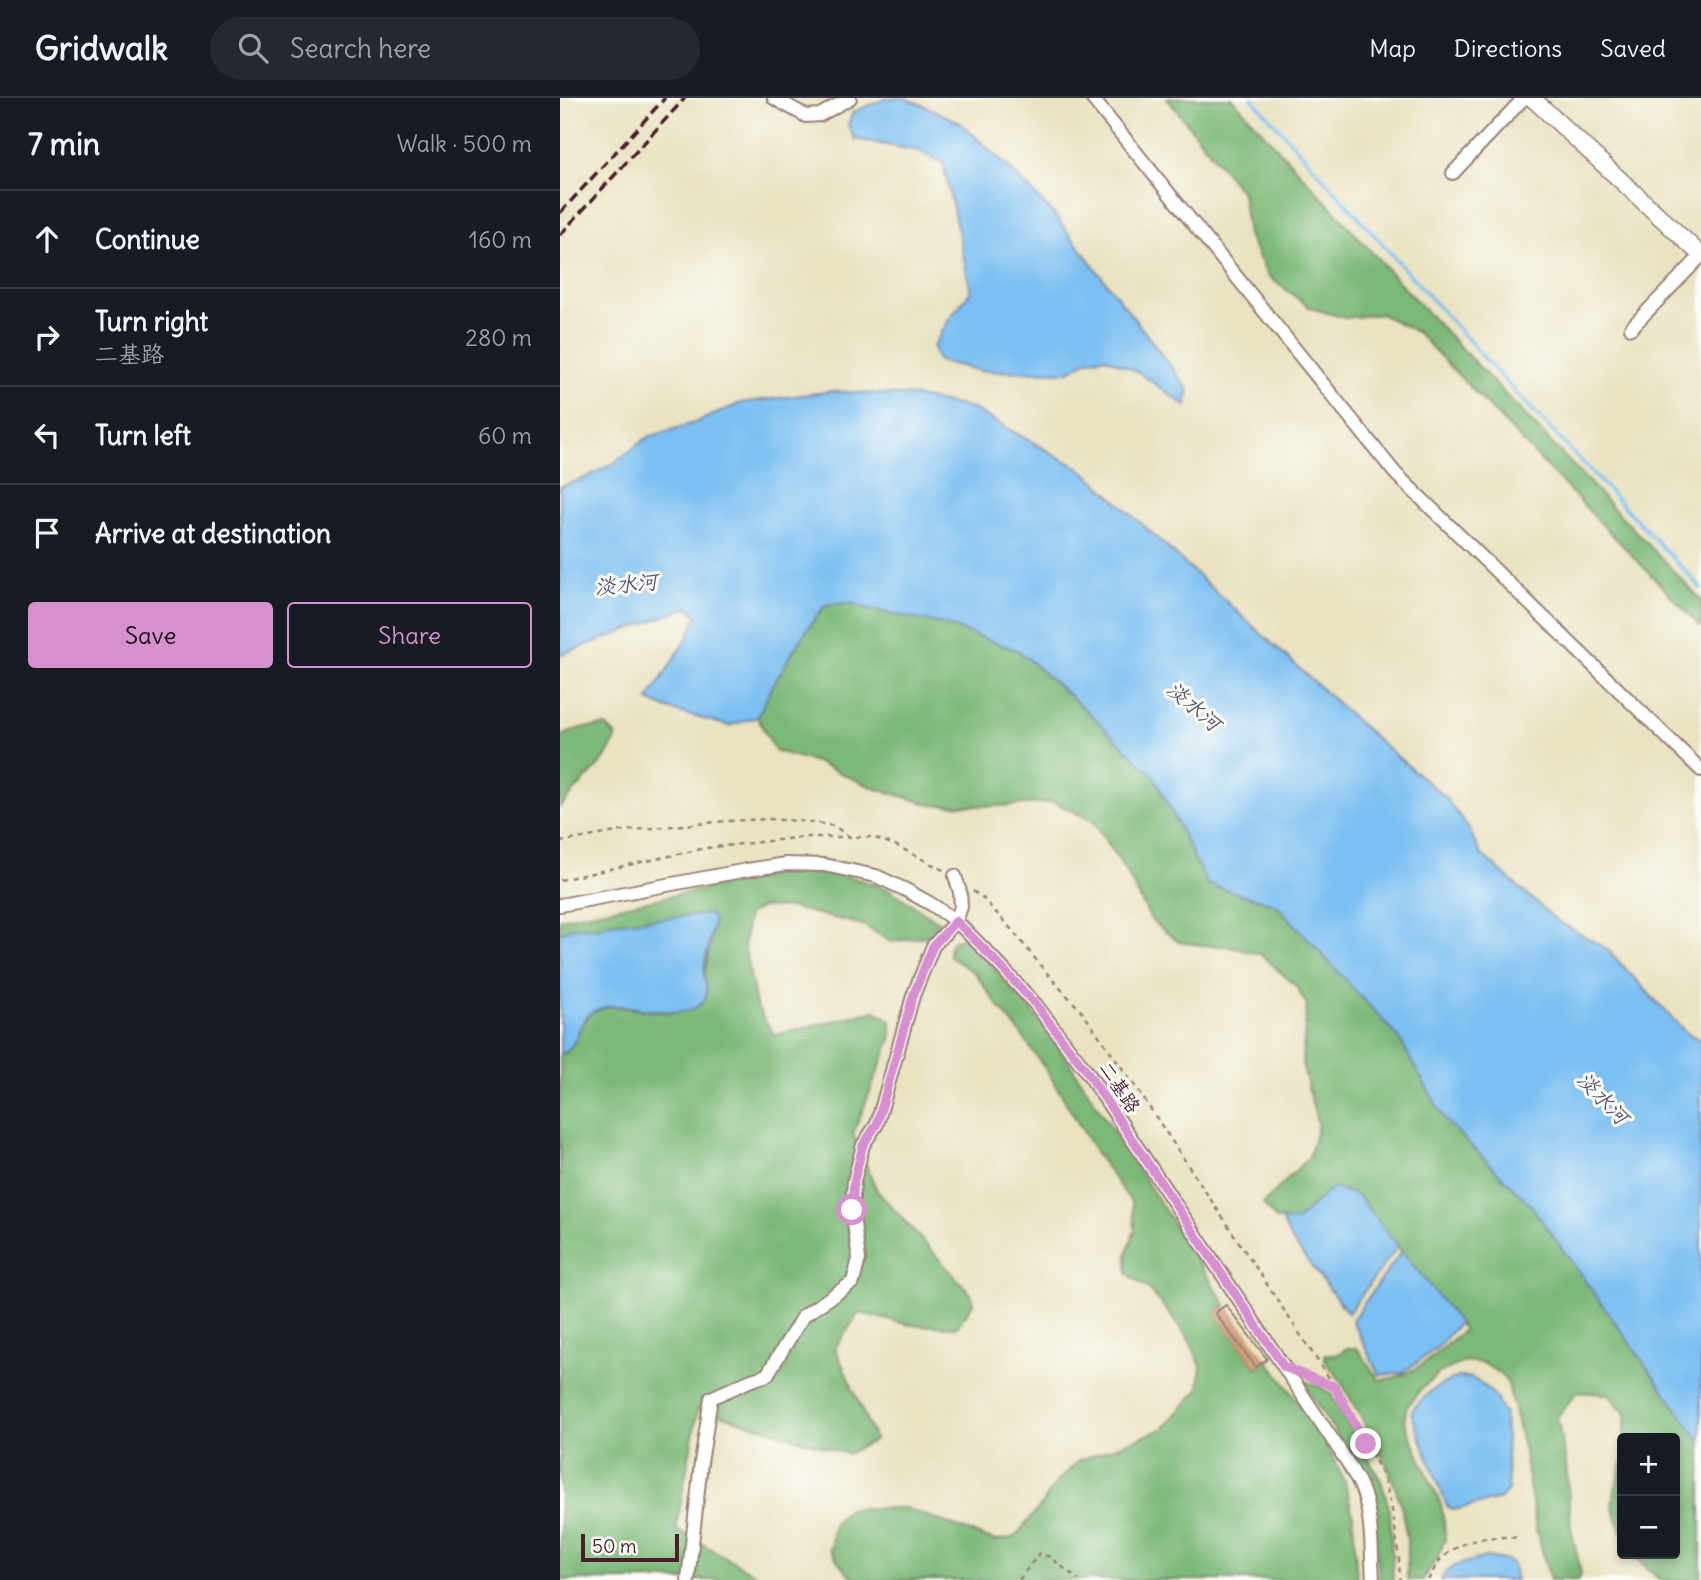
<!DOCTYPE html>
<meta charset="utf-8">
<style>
body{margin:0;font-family:Delius,"LXGW WenKai TC",sans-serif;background:#242831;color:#f1f3f6}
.controls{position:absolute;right:21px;bottom:21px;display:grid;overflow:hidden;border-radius:7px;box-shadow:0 4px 10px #0003}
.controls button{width:63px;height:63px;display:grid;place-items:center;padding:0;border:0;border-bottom:2px solid #363941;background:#171b24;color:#f1f3f6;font:35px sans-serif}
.scale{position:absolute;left:21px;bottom:18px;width:98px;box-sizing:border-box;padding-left:7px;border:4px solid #4a1f2b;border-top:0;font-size:19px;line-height:24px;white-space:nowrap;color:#4a1f2b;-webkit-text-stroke:5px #fdfcf7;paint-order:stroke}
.stop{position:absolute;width:21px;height:21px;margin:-16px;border:5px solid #d690ce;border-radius:50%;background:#fff}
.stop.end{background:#d690ce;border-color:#fff;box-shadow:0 2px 7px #0008}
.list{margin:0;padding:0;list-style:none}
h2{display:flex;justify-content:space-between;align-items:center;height:91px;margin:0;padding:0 28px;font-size:30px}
h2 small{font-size:23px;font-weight:400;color:#9ea1a6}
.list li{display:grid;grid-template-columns:46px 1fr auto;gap:21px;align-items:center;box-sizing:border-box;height:98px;padding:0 28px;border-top:2px solid #363941}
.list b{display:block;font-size:26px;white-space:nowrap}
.list p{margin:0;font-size:23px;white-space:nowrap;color:#9ea1a6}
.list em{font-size:23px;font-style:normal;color:#9ea1a6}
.actions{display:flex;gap:14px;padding:21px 28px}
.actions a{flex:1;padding:16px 0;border:2px solid #d690ce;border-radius:7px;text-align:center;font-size:24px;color:#d690ce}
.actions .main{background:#d690ce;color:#111}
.icon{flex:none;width:38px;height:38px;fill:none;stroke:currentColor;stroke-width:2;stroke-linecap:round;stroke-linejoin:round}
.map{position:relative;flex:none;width:1141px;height:1482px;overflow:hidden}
header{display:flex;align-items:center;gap:42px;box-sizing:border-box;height:98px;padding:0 35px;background:#171b24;border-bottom:2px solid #363941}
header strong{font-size:33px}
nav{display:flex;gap:38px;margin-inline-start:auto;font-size:24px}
.search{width:490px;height:63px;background:#242831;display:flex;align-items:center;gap:18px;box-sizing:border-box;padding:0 24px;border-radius:38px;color:#9ea1a6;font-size:26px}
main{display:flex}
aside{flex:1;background:#171b24}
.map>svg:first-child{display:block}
.forest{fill:#7cb878;stroke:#636c52;stroke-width:2}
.water{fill:#7cbff2;stroke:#636f8e;stroke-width:2}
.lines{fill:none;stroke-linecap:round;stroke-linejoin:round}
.stream{stroke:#7cbff2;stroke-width:3.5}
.building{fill:#d09a77}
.minor-casing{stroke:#9a8176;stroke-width:16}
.major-casing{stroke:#9a8176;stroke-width:19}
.path{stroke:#9a8176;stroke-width:2.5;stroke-dasharray:5 5;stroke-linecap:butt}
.minor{stroke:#fff;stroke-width:12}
.major{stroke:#fff;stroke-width:16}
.rail{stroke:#4a1f2b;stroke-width:3.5;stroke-dasharray:10 5;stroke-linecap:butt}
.route{stroke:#d690ce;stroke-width:9}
.labels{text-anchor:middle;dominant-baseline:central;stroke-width:6;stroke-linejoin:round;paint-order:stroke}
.street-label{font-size:19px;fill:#4a1f2b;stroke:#fdfcf7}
.water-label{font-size:21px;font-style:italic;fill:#5c5771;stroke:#fdfcf7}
</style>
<header>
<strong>Gridwalk</strong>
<div class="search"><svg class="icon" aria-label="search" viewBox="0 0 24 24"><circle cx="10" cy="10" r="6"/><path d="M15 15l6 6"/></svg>Search here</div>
<nav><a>Map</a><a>Directions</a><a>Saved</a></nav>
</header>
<main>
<aside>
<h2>7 min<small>Walk · 500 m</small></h2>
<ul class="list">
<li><svg class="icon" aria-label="ahead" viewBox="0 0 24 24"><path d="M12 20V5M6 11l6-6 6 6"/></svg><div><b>Continue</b></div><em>160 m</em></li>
<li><svg class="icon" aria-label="right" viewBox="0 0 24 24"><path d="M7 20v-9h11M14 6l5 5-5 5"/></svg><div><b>Turn right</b><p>二基路</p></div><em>280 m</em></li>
<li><svg class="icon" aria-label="left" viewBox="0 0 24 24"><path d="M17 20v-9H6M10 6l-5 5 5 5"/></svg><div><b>Turn left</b></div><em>60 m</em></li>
<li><svg class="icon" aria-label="arrive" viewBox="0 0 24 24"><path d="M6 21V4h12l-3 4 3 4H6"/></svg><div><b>Arrive at destination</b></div></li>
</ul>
<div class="actions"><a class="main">Save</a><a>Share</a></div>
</aside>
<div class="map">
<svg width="1141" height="1482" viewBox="0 0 1141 1482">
<rect width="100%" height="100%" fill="#fdfcf7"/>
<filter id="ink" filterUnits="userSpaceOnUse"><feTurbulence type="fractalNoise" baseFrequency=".0143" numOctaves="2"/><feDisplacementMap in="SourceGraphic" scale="14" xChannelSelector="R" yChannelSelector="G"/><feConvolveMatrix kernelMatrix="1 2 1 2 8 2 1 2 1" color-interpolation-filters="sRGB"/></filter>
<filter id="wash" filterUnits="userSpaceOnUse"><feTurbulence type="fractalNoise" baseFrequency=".00686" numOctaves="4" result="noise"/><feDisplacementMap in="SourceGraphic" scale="28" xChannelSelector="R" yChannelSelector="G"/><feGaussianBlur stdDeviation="1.57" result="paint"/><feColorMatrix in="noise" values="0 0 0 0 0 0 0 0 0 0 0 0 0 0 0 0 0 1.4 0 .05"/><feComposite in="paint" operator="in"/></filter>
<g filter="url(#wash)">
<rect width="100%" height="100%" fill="#e9e3c2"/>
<g class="forest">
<path d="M607,0H672L859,206L1141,502V529L857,234L821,216L785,220L751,210L708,178L688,137L682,95Z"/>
<path d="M289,505L326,515L383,526L459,553L528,614L594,678L647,786L717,807L839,940L885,1022L970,1106L1141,1344V1482H1100L1072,1456H1115V1340H1064L1066,1316L1048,1296L1017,1294L997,1319L1006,1366L1011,1430L1021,1475L1019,1482H990L976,1431L964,1354L948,1286L943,1278L923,1265L906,1263L879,1275L861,1291L847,1308L844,1323L881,1407L884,1424L885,1441L878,1458L863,1482H847V1441L841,1407L829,1371L800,1317L778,1279L765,1263V1257L778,1256L787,1250H797L819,1282C855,1281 878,1252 904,1232L797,1098L773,1089L736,1123L716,1122L703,1106L749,1059L758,1028L742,965L747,907L735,887L700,856L666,848L641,847L619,844L592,823L566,773L533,723L494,704L441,708L372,707L314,690L256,664L215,653L197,619C216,579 238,543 265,507Z"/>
<path d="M46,628L57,639L44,662L0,709V639L20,630Z"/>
<path d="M231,773L281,776L328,791L379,824L372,837L331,844L303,827L233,810L202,809L188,817L184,847L196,907L214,937L315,913L331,922V941L293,1036L317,1093L411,1196L413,1206L397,1229L351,1227L299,1215L275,1250L315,1342L287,1356L138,1310L116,1431L206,1482H0V957L7,954L15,943L19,932L31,915L51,908L109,915L147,893L144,878L154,823L150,816L50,825L39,830L13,829L0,835V821Z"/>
<path d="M406,840L469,909L505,958L666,1207L656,1215L696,1269L707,1261L760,1334L785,1384L793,1418L797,1482H297L287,1475L270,1452L274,1425L288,1411L345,1410L435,1443L455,1439L483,1405L496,1385L518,1363L603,1331L639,1291L641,1268L631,1245L618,1226L590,1192L567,1175V1156L575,1131L572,1105L537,1057L491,979L461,936L433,901L415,875L389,858L390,848L394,842Z"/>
<path d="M744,1283L759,1288L771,1296L821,1383L830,1413L833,1482H819L815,1423L805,1389L777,1337L748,1293Z"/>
<path d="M1062,1364V1436L1052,1405Z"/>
</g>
<g class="water">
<path d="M340,0H344L363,7L399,24L445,66L493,115L629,292L626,308L578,274L545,259L528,262L507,274L422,273L378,263L373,249L390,220L411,193L383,65L359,53L295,41L288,27L293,14L325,1Z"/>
<path d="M272,293L354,298L411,310L524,373L813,638L885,699L909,731L920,755L996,822L1047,851L1125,934L1141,942V1344L970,1106L885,1022L839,940L717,807L647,786L594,678L528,614L459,553L383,526L326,515L289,505L265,507C238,542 216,579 197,619L169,628L108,611L88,602L126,542L138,519L129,509L0,557V389L25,380L53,366L88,339L137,324L181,305Z"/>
<path d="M150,816L154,823C150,840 145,859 144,876C144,883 148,890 146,897C138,928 72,906 51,908C46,909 35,912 31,915C16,926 19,950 0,957V835L13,829L39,830L50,825Z"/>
<path d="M773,1089L798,1098L838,1148L788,1215L730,1140L722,1122L736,1123Z"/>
<path d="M842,1153L899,1225L878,1249L842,1275L819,1277L792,1222Z"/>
<path d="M899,1279L912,1280L920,1285L934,1297L945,1317L948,1392L940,1401L894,1412L887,1408L851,1315C860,1298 881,1285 899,1279Z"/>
<path d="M926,1459L946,1462L953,1466L956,1482H881C889,1465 910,1464 926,1459Z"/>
</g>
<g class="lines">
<path class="stream" d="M692,0L935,272L1141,490"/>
</g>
<g id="blocks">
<path class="building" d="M666,1207L707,1261L696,1269L655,1215Z"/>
</g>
</g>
<g filter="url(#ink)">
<use href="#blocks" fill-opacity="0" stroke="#9a8176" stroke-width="2"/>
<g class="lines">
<g class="minor-casing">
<g id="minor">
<path d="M214,0L246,18L260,17L290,0"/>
<path d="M532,0L835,375L1141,672"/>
<path d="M893,75L964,0"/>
<path d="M1071,230L1141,158"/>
<path d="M0,807L187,772L226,766L264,767L316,778L346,792L371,806L396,823L428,855L476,907L525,971L788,1365C792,1373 798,1381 801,1389C813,1418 811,1452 813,1482"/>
<path d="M128,1482L141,1365L151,1300L189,1283L207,1277L243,1218L293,1184L299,1161L292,1112L294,1083L303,1047L317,1026L353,898L373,848L396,823L401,809L400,794L395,778"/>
</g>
</g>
<g class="major-casing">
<path id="major" d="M972,0L1141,157"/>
</g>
<g class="path">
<path d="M0,744L62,733L167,723L209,721L252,724L274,728L291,740"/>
<path d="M0,782L146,750L245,739H312L335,747L385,773"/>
<path d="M413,793L423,800L451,831L491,880L523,915L582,998L775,1289L824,1379L833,1416L839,1461L840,1482"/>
<path d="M744,1277L774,1288"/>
<path d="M459,1482L479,1455L490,1459L519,1482"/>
<path d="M868,1482C872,1476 875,1468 880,1462C902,1440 931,1437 960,1440"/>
</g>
<use href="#minor" class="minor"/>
<use href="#major" class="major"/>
<g class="rail">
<path d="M0,115L105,0"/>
<path d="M0,137L125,0"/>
</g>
</g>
</g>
<g class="lines" filter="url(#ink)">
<path class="route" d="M292,1112L294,1083L303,1047L317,1026L353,898L373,848L396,823L428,855L476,907L525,971L724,1269L775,1289L806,1346"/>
</g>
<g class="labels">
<g class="street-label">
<text transform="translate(560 989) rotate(56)">二基路</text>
</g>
<g class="water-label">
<text transform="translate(66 486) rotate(-5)">淡水河</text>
<text transform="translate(634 608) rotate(41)">淡水河</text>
<text transform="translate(1043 1000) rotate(46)">淡水河</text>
</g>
</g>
</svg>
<div class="controls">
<button>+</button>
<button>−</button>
</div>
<div class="scale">50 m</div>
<div class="stop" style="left:292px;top:1112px"></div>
<div class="stop end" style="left:806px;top:1346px"></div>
</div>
</main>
